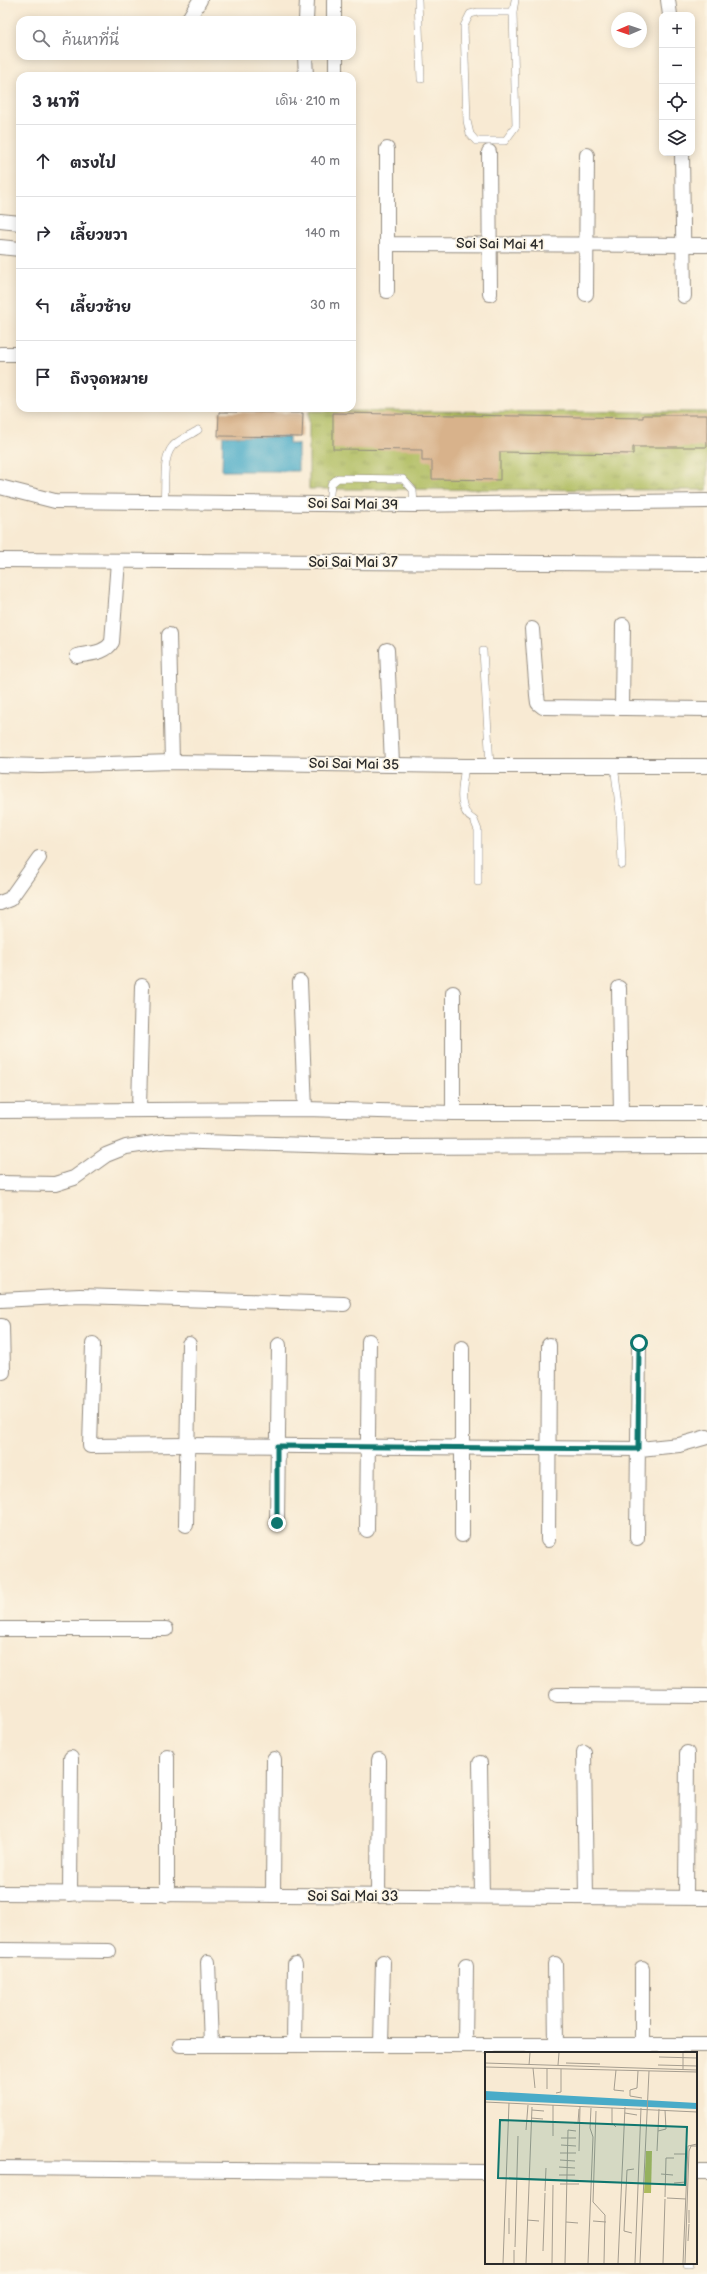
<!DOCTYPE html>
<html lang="th">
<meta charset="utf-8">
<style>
body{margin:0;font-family:"Balsamiq Sans","Playpen Sans Thai",sans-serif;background:#f2f2f3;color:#2b2b33}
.controls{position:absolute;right:12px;top:12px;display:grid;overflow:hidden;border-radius:8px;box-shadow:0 2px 10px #0003}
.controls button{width:36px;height:36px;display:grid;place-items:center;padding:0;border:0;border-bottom:1px solid #e1e1e2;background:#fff;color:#2b2b33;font:20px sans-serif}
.compass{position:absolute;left:611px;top:12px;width:36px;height:36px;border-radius:50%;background:#fff;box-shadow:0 2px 10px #0003;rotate:268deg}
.stop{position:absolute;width:12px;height:12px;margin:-9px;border:3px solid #0f766e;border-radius:50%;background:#fff}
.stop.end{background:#0f766e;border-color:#fff;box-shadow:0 1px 4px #0008}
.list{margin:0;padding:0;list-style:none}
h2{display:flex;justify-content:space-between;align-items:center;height:52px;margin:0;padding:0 16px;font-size:17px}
h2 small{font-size:13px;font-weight:400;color:#7c7c81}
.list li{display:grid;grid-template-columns:26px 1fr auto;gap:12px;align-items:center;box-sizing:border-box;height:72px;padding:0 16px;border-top:1px solid #e1e1e2}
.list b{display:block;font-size:15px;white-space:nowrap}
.list em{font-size:13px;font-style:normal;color:#7c7c81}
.icon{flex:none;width:22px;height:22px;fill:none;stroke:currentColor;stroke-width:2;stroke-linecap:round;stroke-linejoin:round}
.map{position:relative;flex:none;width:707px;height:2274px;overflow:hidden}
.search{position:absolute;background:#fff;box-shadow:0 2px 10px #0003;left:16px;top:16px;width:340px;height:44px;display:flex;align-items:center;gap:10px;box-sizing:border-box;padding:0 14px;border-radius:12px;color:#7c7c81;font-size:15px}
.panel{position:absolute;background:#fff;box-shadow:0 2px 10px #0003;left:16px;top:72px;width:340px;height:340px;border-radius:12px}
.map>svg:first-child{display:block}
.park{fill:url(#park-tufts);stroke:#6c7344}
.water{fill:#49abc8;stroke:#3a6b7a}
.building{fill:#d8b28b}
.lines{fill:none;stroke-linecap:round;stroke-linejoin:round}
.lane-casing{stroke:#928a7f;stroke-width:8}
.street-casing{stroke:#928a7f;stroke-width:16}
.lane{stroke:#fff;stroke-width:7}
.street{stroke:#fff;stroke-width:14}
.route{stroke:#0f766e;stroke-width:5}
.labels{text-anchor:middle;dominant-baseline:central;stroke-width:3.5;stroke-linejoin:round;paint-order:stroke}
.street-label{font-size:14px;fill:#2b2b2b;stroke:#fcf5e5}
.inset-road{fill:none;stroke:#a69e90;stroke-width:1}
.view{fill:#0f766e;fill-opacity:0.15;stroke:#0f766e;stroke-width:2}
.inset-edge{fill:none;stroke:#2b2b2b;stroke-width:2}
</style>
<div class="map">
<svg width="707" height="2274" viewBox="0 0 707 2274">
<defs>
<pattern id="park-tufts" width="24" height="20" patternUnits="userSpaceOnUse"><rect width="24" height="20" fill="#adbb5d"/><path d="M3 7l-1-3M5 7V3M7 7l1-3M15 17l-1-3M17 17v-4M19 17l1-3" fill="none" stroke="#8d984d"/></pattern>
</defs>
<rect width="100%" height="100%" fill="#fcf5e5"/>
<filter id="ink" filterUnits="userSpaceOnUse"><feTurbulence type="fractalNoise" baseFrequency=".025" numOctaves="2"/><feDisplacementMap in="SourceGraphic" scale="8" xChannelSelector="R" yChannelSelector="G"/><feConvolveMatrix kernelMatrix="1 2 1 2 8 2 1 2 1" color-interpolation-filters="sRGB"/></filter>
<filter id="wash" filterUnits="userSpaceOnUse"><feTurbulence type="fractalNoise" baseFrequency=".012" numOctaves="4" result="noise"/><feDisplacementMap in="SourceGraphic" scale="16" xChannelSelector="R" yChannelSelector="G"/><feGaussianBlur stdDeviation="0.9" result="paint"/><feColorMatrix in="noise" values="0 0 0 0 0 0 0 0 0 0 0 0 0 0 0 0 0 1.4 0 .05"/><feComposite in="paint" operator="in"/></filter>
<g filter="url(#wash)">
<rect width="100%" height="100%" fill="#f8ead3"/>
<path class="park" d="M309,411L707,412V490L309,489Z"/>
<path class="water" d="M223,436L289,437V444H298V471H222Z"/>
<g id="blocks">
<g class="building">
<path d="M219,412L303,413L302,437L218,436Z"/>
<path d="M333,413L643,418V415H707V447H633V454L500,452V480L432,479V461H422V450L333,449Z"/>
</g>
</g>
</g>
<g filter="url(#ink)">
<use href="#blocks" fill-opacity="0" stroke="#928a7f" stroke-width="1"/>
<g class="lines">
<g class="lane-casing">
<g id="lane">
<path d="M418,0L421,79"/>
<path d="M513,12H478L470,14L464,26L467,121L470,134L476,141H505L516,126L513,12L515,0"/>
<path d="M164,503C166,487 162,459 172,447C177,440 191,435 198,430"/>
<path d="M329,503L331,484L338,478L403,479L413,490L414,505"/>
<path d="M483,651L490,765"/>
<path d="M614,765L620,813L622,865"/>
<path d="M465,766C463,783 455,810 474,820L478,830V882"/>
<path d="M687,2263H690"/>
</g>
</g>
<g class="street-casing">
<g id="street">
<path d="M334,0V20"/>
<path d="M668,0L670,15"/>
<path d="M188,20L200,0"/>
<path d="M306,20L307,0"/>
<path d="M305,56L306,76"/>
<path d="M336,56V76"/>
<path d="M387,149V244L707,245"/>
<path d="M489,152L490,294"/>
<path d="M682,154L684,296"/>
<path d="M0,221L20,223"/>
<path d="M0,247L20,249"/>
<path d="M387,291V244"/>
<path d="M586,294L587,155"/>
<path d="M0,354H20"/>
<path d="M0,487L55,501L414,505L707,501"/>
<path d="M0,560L707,564"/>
<path d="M532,629L537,695L538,703L543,707L707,709"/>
<path d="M169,635L172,762"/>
<path d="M387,650L392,764"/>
<path d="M77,656C89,653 105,654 112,642L118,561"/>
<path d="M622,708L623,625"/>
<path d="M0,765L41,766L172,762L465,766H707"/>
<path d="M0,903L10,899L39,858"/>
<path d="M300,982L305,1109"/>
<path d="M619,988L621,1114"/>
<path d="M453,993V1113"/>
<path d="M139,1109L142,986"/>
<path d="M0,1111L305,1109L453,1113H707"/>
<path d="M0,1183L55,1184L74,1178L106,1155L126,1147L167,1141L378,1147L707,1146"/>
<path d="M0,1300L80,1296L344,1304"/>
<path d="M0,1326H2L3,1372"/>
<path d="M93,1344L90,1446L187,1445L640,1449L679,1445L707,1437"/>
<path d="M462,1348V1535"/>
<path d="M277,1523L279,1345"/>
<path d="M186,1525L189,1344"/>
<path d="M367,1530L369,1341"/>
<path d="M637,1538L639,1343"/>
<path d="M548,1540L549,1345"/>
<path d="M0,1629H166"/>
<path d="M557,1695L707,1696"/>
<path d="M584,1752L586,1897"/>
<path d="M480,1763L482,1896"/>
<path d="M0,1893L707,1898"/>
<path d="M70,1894L71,1758"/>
<path d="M167,1895V1756"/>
<path d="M273,1895L274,1759"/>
<path d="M378,1896L379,1760"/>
<path d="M686,1897L687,1753"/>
<path d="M0,1950L109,1951"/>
<path d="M208,1962L211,2045"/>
<path d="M555,1964L556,2044"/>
<path d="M180,2045H707"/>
<path d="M294,2045L295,1964"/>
<path d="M381,2045L383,1962"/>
<path d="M465,2045L466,1966"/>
<path d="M642,2045V1968"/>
<path d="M0,2168L486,2172"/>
<path d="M696,2172H707"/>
</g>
</g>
<use href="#lane" class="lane"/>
<use href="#street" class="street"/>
</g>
</g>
<g class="lines" filter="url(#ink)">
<path class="route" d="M277,1523V1446L638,1449L639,1343"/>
</g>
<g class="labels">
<g class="street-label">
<text transform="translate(500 244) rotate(1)">Soi Sai Mai 41</text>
<text transform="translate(353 504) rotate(1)">Soi Sai Mai 39</text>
<text x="353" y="562">Soi Sai Mai 37</text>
<text transform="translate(354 764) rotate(1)">Soi Sai Mai 35</text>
<text x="353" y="1896">Soi Sai Mai 33</text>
</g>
</g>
<g transform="translate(485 2052)">
<rect width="212" height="212" fill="#f8ead3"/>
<path d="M161,99H167L166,141H159Z" fill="#adbb5d"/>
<path d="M0,39L212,51V57L0,48Z" fill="#49abc8"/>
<path class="inset-road" d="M174,5L212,6M0,11L212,18M81,11L115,12M44,13L45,1M73,13L74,1M173,13L212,14M0,15L212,20M48,16L50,36M62,16V37M198,17V1M131,18L129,38L139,39M153,19L152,36L145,38V44L157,46M71,41L76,40V17M0,50L212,60M127,56V71L131,75M47,58L59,59M111,59L108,150L120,163L119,211M140,61L152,63M46,66L58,67M89,71H93L94,57M41,78L43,53M173,79L181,77L180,58M68,84V53M76,86H91M76,93L91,94M94,99L95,54M172,99L174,57M75,101H91M189,102H202M75,108L90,109M74,115L90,116M176,122L188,123M74,123H90M189,131L201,130M75,132H94M60,139L61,116M180,145L181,106H189M182,146L201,147M42,168L54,169M108,169L121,170M81,170L93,171M204,171V158M147,181L139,179L142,118L149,117M24,182V166M203,189L204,172M30,195L33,84M58,199L60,141M18,211L24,51M29,211V198M41,211L47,55M67,211L68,133M80,211L83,78L91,79M103,211L108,85L105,76L106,56M133,211L140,55M150,211L156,56M155,211L164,19M178,211L180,147M198,211L203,94L212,92M200,211L204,99L206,94H212"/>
<path class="view" d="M15,68L202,75L200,133L13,126Z"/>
<rect width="212" height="212" class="inset-edge"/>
</g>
</svg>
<div class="controls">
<button>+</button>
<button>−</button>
<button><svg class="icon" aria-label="locate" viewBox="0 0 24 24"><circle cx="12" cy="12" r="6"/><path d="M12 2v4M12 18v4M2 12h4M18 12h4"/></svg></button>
<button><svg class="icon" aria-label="layers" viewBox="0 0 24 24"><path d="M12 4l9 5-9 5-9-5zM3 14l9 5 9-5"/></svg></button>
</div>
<svg class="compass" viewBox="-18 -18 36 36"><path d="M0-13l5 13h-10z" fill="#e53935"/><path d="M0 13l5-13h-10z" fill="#7c7c81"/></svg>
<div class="stop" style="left:639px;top:1343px"></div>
<div class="stop end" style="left:277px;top:1523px"></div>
<div class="search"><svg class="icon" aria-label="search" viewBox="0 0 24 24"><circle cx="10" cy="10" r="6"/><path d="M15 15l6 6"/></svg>ค้นหาที่นี่</div>
<section class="panel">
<h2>3 นาที<small>เดิน · 210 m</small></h2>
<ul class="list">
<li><svg class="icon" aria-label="ahead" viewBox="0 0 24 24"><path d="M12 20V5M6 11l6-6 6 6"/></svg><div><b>ตรงไป</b></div><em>40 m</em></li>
<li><svg class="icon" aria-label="right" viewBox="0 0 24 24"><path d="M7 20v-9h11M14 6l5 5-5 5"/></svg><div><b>เลี้ยวขวา</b></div><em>140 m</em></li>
<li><svg class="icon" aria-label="left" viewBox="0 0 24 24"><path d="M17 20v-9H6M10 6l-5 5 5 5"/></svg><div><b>เลี้ยวซ้าย</b></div><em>30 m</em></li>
<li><svg class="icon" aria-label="arrive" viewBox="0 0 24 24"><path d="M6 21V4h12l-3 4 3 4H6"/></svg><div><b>ถึงจุดหมาย</b></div></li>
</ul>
</section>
</div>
